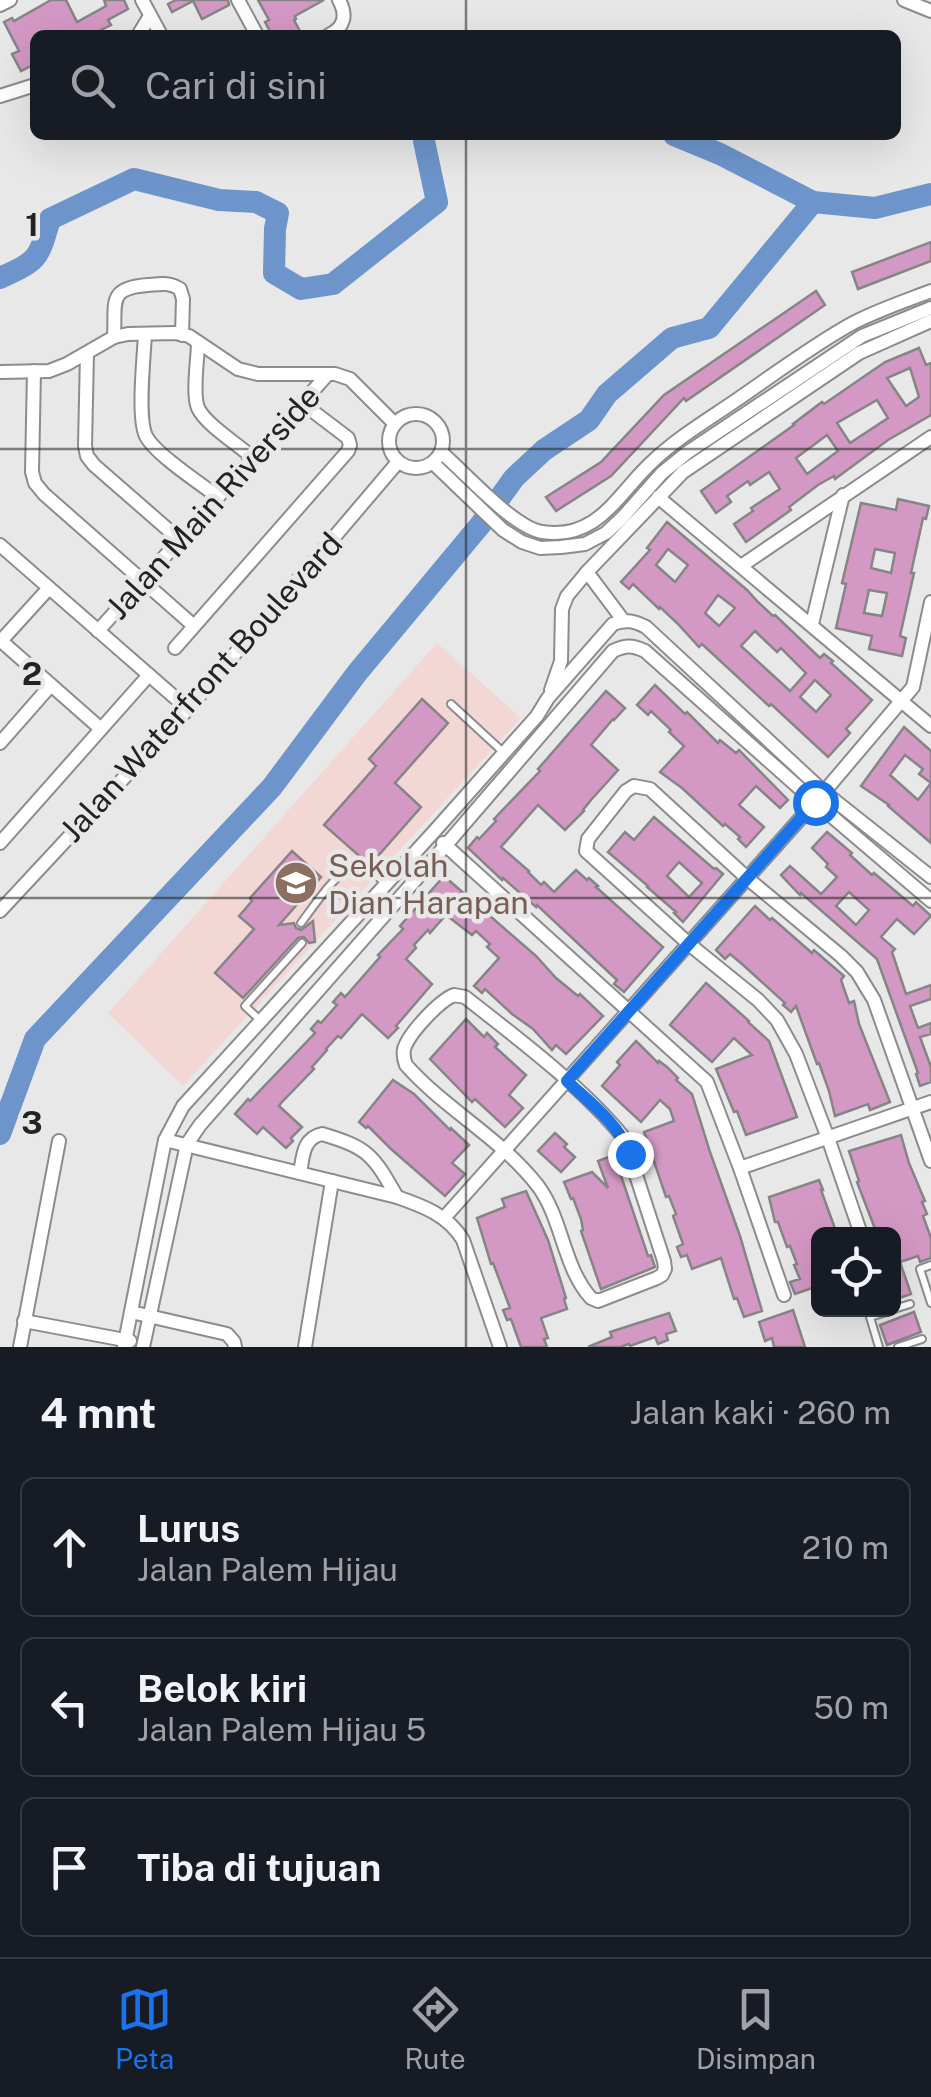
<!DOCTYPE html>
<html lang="id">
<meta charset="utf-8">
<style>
body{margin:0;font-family:"Public Sans",sans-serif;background:#242831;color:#f1f3f6}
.controls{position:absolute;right:30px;bottom:30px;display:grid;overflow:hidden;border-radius:15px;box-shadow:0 10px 40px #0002}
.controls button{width:90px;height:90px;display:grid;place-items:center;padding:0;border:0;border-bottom:2px solid #363941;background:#171b24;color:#f1f3f6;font:50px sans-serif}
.stop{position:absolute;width:30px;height:30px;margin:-22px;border:8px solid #1a73e8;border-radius:50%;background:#fff}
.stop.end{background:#1a73e8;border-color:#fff;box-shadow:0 2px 10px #0008}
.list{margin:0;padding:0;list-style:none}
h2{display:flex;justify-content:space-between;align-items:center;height:130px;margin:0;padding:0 40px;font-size:42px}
h2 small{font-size:32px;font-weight:400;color:#9ea1a6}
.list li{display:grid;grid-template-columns:65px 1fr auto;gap:30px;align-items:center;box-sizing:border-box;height:140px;margin:0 20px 20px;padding:0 20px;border:2px solid #363941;border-radius:15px}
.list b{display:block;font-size:38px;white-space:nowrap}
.list p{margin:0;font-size:32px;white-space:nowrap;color:#9ea1a6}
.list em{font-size:32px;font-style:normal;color:#9ea1a6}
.icon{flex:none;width:55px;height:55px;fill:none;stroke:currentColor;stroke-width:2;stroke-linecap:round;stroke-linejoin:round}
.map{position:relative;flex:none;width:931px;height:1347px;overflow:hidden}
.search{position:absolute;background:#171b24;box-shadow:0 10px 40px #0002;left:30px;right:30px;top:30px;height:110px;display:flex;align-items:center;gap:25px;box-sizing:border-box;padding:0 35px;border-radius:15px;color:#9ea1a6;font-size:38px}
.sheet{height:610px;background:#171b24}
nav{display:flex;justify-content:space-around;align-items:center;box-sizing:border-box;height:140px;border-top:2px solid #363941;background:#171b24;font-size:28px;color:#9ea1a6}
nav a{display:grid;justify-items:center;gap:5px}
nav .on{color:#1a73e8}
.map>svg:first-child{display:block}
.education{fill:#f2d7d5}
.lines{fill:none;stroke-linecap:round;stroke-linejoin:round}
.river{stroke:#6d95cb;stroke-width:22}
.building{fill:#d498c4;stroke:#868586;stroke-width:2.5;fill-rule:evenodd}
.service-casing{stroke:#8c8c8d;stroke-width:10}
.minor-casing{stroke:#8c8c8d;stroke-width:16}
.service{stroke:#fff;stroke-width:6}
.minor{stroke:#fff;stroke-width:12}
.route{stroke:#1a73e8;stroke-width:12}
.grid{fill:none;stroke:#232323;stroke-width:2.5;stroke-opacity:0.55}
.labels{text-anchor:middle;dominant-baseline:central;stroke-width:9;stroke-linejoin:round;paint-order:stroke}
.street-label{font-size:32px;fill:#232323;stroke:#e8e8e9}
.education-label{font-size:32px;fill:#785e54;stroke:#e8e8e9;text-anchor:start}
.grid-label{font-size:32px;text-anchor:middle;font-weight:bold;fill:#232323;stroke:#e8e8e9;stroke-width:9;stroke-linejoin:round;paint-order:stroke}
</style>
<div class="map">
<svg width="931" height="1347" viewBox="0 0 931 1347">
<rect width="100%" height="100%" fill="#e8e8e9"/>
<path class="education" d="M437,643L521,718L183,1086L108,1013Z"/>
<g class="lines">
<g class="river">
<path d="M674,135L720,154L813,202L875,208L931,194"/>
<path d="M0,278C39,260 38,260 50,219L134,179L219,200L256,202L278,213L275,229L274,273L301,289L333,284L437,202L424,141L425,135"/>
<path d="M0,1134L35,1039L272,787L357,673L481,524L514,478L544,450L589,420L607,394L672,338L709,328L813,202"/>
</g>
</g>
<g class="building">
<path d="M51,0H66L77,22L106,6L104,0H124L128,9L108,20L111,25L91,35H35V64L21,71L12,54L19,51L4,22L12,18L14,21Z"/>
<path d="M176,0H228L229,5L202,19L193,1L172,12L168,4Z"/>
<path d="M258,0H324L295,16L296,19L294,20L302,35H276L274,31L271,33L265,22L269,20Z"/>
<path d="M931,242V261L858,289L852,272Z"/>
<path d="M816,291L825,305L686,401L684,398L611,476L556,511L546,497L601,462L664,395Z"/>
<path d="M919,348L926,365L931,363V415L888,440L835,479L834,476L818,485L789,507L791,510L746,542L734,524L753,511L751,508L780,489L769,472L750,485L748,481L727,496L731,502L716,513L701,491L794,425L793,424L822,402L824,404L885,362ZM910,368L919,397L906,406L887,378ZM877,400L888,418L850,443L837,423ZM827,435L838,451L807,474L796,458Z"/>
<path d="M898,499L929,506L926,519L923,518L911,573H914L900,636L906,638L902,656L869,649L872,636L836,628L846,584L842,583L861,503L896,510ZM875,549L895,553L891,573L871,568ZM869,590L887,593L882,616L864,613Z"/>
<path d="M667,522L747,590L758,602L773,616L775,615L820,658L824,654L833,661L831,663L872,700L846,729L850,733L828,757L771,704L769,706L702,644L699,647L677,623L660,607L659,609L633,584L629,589L621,582L650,550L647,548ZM668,549L688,565L675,582L656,565ZM718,595L735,608L719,626L705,613ZM755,631L777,652L781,648L806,673L790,691L741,646ZM815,680L831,695L816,712L800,697Z"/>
<path d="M655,685L685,714L687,712L718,743L720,740L736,753L739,750L788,800L780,808L756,786L739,805L764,827L746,847L738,839L740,837L725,824L723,826L682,788L660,772L684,746L669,732L671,730L651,711L648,715L637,705Z"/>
<path d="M606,691L625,708L614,720L613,719L591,745L618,770L591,800L583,810L584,811L565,830L538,805L501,847L529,871L528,872L541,885L544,882L554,892L576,870L587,880L589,878L598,886L596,887L663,947L624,992L614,984L617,980L537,905L536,907L503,878L502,880L468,848L477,837L479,839L496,821L494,819L540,771L538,769Z"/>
<path d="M422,699L448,723L395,783L421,807L371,864L365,861L324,825L376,766L369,759Z"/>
<path d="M904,727L931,751V843L888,806L889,805L861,786ZM905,755L923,769L919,774L931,783L918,800L890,775Z"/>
<path d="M654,817L714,869L716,868L723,874L683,922L674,913L676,912L647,887L648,886L608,852L625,832L634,840ZM679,862L702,883L689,897L667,876Z"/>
<path d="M827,832L852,853L850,855L872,875L874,873L913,906L916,902L931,916L914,934L897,919L881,937L895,949L892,952L906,994L931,985V999L910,1006L918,1028L931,1023V1034L920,1037L931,1067V1082L920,1086L916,1074L918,1073L877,959L801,893L800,895L781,875L790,866L821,894L837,877L826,867L828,864L812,848ZM849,892L869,910L856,925L836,906Z"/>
<path d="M292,851L321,877L279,925L294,923L296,928L301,930L313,921L315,942L309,943L304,937L298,938L243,998L215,973L254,929L239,916L252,901L250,898Z"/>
<path d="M444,876L536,956L556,978L578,996L580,994L603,1016L566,1054L556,1045L552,1050L533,1029L512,1014L485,989L482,993L474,986L499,958L487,947L490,944L476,931L472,935L446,915L430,933L428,930L414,945L416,948L406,959L432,984L396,1026L398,1028L388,1038L362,1014L341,1038L338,1036L326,1049L327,1050L312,1067L314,1069L281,1103L279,1106L302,1127L291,1138L293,1141L286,1148L263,1127L257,1134L235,1114L248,1099L250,1101L315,1033L311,1029L318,1021L321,1023L337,1005L333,1002L341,993L345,997L380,957L378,955L403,929L400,926Z"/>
<path d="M755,906L770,920L772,918L812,953L814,950L844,976L841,980L849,1003L854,1001L859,1024L890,1102L870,1110L868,1104L835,1116L829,1091L819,1063L817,1064L796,1006L791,1012L783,1005L785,1003L742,964L730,954L725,959L716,950Z"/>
<path d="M706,983L749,1021L748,1022L769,1041L797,1117L746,1135L737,1111L734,1112L716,1069L752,1055L734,1038L712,1062L670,1025Z"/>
<path d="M466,1019L484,1037L487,1033L498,1044L495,1047L526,1075L509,1095L523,1108L505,1127L475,1099L472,1102L430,1059Z"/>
<path d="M636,1041L658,1063L659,1061L667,1067L678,1078L676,1080L692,1094L710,1152L740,1236L762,1311L744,1317L737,1298L734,1299L721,1258L692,1269L687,1255L681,1257L677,1247L683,1244L673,1216L676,1214L669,1196L666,1197L644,1132L674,1121L670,1109L660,1100L641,1122L602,1086L620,1065L617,1062Z"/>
<path d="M393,1080L414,1094L450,1130L451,1128L469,1145L452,1163L465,1174L445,1196L391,1149L368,1126L366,1128L359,1122Z"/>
<path d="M555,1133L567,1144L564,1147L575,1157L561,1172L538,1151Z"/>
<path d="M901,1135L909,1163L925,1201L922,1202L927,1214L923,1216L931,1238V1258L920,1262L918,1256L900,1262L911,1294L894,1300V1234H877L857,1182L859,1181L849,1151Z"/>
<path d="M614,1155L648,1256L651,1255L655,1267L601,1289L581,1231L583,1230L581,1219L573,1198L571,1199L564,1182L592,1172L608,1188L598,1161Z"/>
<path d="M819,1180L823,1190H821L837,1234H818V1251L815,1252L818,1263V1286L795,1294L790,1282L800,1279L794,1265L797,1264L790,1246L787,1247L778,1222H775L769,1197Z"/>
<path d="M526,1191L548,1240L566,1298L564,1299L567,1309L541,1318L548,1338L544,1339L547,1347H521L511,1319L507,1320L503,1310L510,1308L493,1263L491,1264L477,1218L505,1207L502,1199Z"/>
<path d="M793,1310L805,1347H774L772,1338L765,1341L759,1322Z"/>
<path d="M914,1312L921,1332L887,1345L880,1325Z"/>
<path d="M669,1313L676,1331L666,1334L668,1340L658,1344L655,1337L630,1346L629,1344L620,1347H588L612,1337L610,1332Z"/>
</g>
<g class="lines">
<g class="service-casing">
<g id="service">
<path d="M451,704L503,752"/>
<path d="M301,923C313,908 338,867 357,867C368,867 377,876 385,883"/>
<path d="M260,1020L245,1006L302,943"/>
<path d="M931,1265L920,1269L931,1303"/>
<path d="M894,1309L910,1304"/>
<path d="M879,1347L870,1317L893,1310"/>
<path d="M898,1347L922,1339"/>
</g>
</g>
<g class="minor-casing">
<g id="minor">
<path d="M142,0L161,35"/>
<path d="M238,0L257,35"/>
<path d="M904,0L931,11"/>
<path d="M0,5L10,0"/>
<path d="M139,34L150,16"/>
<path d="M329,35C345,27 347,15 339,0"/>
<path d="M0,96L35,85"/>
<path d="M145,334C144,356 137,418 146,436C155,454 201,484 218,497"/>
<path d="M114,337C116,302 107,288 148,285C160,284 170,282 180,289L183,299L182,335"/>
<path d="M198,342C198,359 192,393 198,408C206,425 239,445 253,458"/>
<path d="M87,353L85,446L87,456L94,465L180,540"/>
<path d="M34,371L32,472L35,483L44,494L194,626"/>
<path d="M0,372L49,371L67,364L114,337L128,334L175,333L189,336L238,369L258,374H335L350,379L395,424"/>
<circle cx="416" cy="441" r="27"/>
<path d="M441,452C464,472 514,528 542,532C598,541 618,493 652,462C678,437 709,419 738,399C776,373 813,345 853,323C878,310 905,301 931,291"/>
<path d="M433,463L503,530L522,542L540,548L561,547L585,544L606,533L622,518L662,473L688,452L862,336L931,308"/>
<path d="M658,497L931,726"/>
<path d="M0,545L188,709"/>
<path d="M741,566L931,437"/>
<path d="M587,572L623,620"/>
<path d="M812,624L843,495"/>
<path d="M98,631L328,374"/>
<path d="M0,640L101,729"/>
<path d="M0,642L49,588"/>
<path d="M175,648L348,451L350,445L348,438L302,403"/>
<path d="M551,690L561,661L562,609L567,596L587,572L683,472L859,353L931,321"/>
<path d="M0,743L51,685"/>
<path d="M0,843L149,675"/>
<path d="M443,843L707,1082L740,1168L784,1295"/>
<path d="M0,911L188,709L398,462"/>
<path d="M454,995L465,997C516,1037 584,1088 624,1138L664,1261L665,1269L662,1275L657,1278L598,1301L591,1298C563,1267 563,1220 538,1186C501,1138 446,1110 406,1065C404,1060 403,1055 404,1049C409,1033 439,1001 454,995Z"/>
<path d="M165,1140L397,1197C423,1206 448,1215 463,1240L500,1347"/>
<path d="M740,1168L931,1102"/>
<path d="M300,1173C303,1156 303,1138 322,1134C369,1148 373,1155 397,1197"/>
<path d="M444,1218L824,792L913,687L931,602"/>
<path d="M861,1234L828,1138L796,1054L777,1020L758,1000L689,944L586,851L588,839L626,791L634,786L650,789L747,878L841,956L857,972L874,1000L931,1161"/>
<path d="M131,1312L227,1334L234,1342L235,1347"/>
<path d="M24,1321L130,1341"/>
<path d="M20,1347L59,1141"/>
<path d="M124,1347L165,1140L183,1106L431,835L537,716L548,698L613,624C627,619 634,621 646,627L824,792L931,877"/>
<path d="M143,1347L187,1144L200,1125L446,845L613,651C626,645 632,645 645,651L815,802L931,901"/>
<path d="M305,1347L332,1181"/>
</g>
</g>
<use href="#service" class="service"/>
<use href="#minor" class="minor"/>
</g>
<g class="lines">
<path class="route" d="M630,1154C618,1123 590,1103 567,1081L815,802"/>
</g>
<path class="grid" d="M466,0V35M466,135V1347M0,449H931M0,898H931"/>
<defs>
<g id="school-disc" transform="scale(2.25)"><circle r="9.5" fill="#8d6e63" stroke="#e8e8e9"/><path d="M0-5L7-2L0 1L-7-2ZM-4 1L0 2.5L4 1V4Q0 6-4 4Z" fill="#fff"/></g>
</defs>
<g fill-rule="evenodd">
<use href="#school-disc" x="296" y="883"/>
</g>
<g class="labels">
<g class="street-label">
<text transform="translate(213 502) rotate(-48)">Jalan Main Riverside</text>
<text transform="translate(201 687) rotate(-48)">Jalan Waterfront Boulevard</text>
</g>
<g class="education-label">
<text x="328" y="865">Sekolah<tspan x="328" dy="37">Dian Harapan</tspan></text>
</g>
</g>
<g class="grid-label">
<text x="32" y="236">1</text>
<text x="32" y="685">2</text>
<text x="32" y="1134">3</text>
</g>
</svg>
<div class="controls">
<button><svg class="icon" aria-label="locate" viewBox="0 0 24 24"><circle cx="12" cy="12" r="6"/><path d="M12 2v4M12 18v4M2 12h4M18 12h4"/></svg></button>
</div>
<div class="stop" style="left:815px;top:802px"></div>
<div class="stop end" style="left:630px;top:1154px"></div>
<div class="search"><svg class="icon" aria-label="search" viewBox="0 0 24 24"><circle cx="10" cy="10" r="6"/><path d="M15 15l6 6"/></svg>Cari di sini</div>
</div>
<section class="sheet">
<h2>4 mnt<small>Jalan kaki · 260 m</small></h2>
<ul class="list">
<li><svg class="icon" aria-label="ahead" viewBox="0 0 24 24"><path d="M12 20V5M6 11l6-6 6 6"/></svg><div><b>Lurus</b><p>Jalan Palem Hijau</p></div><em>210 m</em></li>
<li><svg class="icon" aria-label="left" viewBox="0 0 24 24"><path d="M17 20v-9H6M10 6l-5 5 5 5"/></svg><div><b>Belok kiri</b><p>Jalan Palem Hijau 5</p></div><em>50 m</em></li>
<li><svg class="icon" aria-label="arrive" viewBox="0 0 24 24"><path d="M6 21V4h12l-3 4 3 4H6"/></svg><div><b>Tiba di tujuan</b></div></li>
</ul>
</section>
<nav>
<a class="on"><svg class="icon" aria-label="map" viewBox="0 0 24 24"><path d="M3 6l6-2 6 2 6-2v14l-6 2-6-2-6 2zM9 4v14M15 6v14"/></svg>Peta</a>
<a><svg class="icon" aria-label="directions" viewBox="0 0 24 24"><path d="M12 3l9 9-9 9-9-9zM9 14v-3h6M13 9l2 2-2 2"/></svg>Rute</a>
<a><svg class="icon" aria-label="saved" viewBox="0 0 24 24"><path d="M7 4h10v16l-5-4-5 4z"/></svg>Disimpan</a>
</nav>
